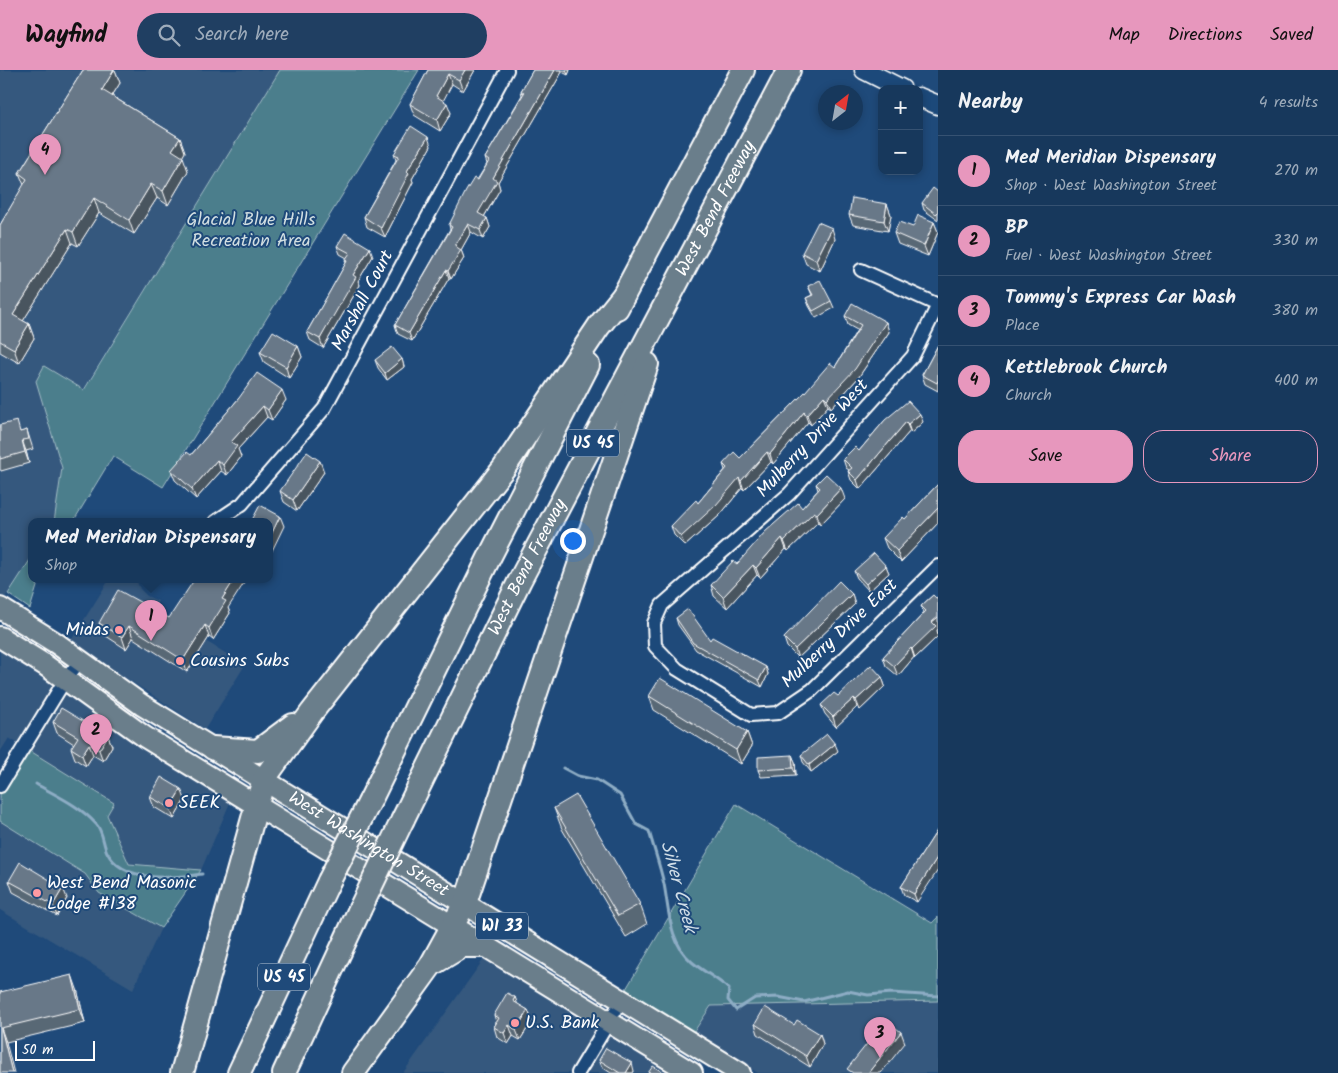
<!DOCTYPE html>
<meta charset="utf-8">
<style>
body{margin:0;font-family:Kalam,sans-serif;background:#203f62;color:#f1f3f6}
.controls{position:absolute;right:15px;top:15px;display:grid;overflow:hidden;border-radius:10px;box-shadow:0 2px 8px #0003}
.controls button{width:45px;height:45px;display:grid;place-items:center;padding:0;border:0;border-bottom:1px solid #365272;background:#17385c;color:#f1f3f6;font:25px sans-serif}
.compass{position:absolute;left:818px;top:15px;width:45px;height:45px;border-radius:50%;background:#17385c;box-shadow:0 2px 8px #0003;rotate:31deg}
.scale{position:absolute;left:15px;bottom:12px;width:80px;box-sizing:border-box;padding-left:5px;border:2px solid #fff;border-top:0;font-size:14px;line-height:18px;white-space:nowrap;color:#fff;-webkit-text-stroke:4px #1f4a7a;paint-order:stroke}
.you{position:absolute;left:572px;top:470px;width:18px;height:18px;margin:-12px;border:4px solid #fff;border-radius:50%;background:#1a73e8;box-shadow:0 0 0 8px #1a73e833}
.badge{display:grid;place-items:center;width:32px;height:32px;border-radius:50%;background:#e797bd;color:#111;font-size:16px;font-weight:700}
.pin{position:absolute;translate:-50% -41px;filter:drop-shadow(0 1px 2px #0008)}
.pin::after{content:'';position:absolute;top:26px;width:18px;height:15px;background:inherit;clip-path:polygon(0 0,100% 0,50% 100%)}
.popup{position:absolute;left:28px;top:448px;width:245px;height:65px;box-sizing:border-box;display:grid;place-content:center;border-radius:10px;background:#17385c;filter:drop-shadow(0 1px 4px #0005);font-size:16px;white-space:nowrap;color:#9eacbb}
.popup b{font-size:19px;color:#f1f3f6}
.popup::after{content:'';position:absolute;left:50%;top:100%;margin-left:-10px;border:10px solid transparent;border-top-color:#17385c}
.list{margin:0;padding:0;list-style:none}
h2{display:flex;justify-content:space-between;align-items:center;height:65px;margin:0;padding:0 20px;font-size:21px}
h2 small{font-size:16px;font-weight:400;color:#9eacbb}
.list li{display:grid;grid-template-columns:32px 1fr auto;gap:15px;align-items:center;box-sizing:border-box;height:70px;padding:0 20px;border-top:1px solid #365272}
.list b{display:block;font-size:19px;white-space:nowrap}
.list p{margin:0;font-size:16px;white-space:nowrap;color:#9eacbb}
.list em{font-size:16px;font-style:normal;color:#9eacbb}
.actions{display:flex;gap:10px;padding:15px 20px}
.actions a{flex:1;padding:11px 0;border:1px solid #e797bd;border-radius:20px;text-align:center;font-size:18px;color:#e797bd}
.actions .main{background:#e797bd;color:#111}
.icon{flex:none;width:28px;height:28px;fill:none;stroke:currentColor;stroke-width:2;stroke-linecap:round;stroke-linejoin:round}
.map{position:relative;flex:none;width:938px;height:1003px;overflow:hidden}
header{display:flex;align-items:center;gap:30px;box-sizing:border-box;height:70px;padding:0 25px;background:#e797bd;color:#111}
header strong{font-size:24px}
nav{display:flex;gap:28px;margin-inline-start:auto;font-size:18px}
.search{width:350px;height:45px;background:#203f62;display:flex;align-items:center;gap:12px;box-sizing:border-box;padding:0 18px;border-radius:28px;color:#9eacbb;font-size:19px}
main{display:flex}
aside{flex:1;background:#17385c}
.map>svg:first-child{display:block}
.built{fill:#35587e}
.green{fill:#4b7e8c;stroke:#a5bec6}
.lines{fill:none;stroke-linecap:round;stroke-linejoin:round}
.stream{stroke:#8eadc5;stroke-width:3}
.street-casing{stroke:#fff;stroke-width:16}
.secondary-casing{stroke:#fff;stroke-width:21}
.primary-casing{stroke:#fff;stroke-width:24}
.highway-casing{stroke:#fff;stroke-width:26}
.street{stroke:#1f4a7a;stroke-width:12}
.secondary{stroke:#1f4a7a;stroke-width:18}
.primary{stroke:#6b7e8b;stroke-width:20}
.highway{stroke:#6b7e8b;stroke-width:22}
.highway-bridge-casing{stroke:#fff;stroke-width:26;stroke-linecap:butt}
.highway-bridge{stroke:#6b7e8b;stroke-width:22}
.wall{fill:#596775;stroke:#fff}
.shaded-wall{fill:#49545f;stroke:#fff}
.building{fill:#687888;stroke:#fff}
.poi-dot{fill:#ff9aa2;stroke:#1f4a7a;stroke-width:2}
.labels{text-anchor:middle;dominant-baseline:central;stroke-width:4;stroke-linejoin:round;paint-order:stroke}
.shield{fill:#1f4a7a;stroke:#bcc9d7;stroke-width:1}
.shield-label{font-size:16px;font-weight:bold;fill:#fff}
.street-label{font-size:18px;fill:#fff;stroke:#1f4a7a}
.park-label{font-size:18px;fill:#d2dfe2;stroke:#1f4a7a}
.poi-label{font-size:18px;fill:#fff;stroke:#1f4a7a;text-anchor:start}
.water-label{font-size:19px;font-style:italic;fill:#d0dde7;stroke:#1f4a7a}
</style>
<header>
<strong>Wayfind</strong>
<div class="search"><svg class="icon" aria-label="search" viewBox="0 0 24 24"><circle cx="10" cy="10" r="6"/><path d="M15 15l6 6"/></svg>Search here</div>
<nav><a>Map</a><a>Directions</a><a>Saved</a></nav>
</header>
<main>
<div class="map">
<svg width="938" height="1003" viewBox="0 0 938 1003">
<rect width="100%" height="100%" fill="#1f4a7a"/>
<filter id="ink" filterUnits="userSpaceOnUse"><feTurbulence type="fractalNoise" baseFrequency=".02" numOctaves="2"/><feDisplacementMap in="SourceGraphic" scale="10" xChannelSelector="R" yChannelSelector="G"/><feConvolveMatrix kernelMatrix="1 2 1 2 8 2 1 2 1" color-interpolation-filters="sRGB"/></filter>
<g filter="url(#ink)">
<g class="built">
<path d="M0,0H280L83,320L44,297L36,311L62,398L54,452H32V487L4,529L0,527Z"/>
<path d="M109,510H128L137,512L140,519L147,526L158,531L153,539L245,595L205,659L70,572Z"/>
<path d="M0,577L232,728L201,800L129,794L107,745L113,733L9,668L0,682Z"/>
<path d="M0,751L85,804L99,823L161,858L133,919L0,840Z"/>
<path d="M486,886L684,1003H403Z"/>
<path d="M938,931V1003H758L693,963L710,936Z"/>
</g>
<g class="green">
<path d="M280,0H419L163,417L113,386L73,452H54L62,398L36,311L44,296L84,320Z"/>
<path d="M32,487V510H39L30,539L8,524Z"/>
<path d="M27,679L114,733L107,745L129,794L201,800L161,858L99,823L85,804L0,751V724Z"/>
<path d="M736,734L932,853L938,847V931L711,936L693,963L626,919Z"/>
</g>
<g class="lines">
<g class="stream">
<path d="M563,698L578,706L597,710L620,725L636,754L649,761C654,779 660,796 664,814C669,840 669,873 692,892C704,902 717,908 729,919L728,930L736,940L755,928L778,927L804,932L848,921L868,925L892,923L938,926"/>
<path d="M36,714C57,726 80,736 96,754C103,761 103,774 107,782C123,814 174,808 202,804"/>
</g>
<g class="street-casing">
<g id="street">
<path d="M861,200L938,235"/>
<path d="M938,235L913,286L789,424L662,535L654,553L655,576L677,599L751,645L778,643L812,620L938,496"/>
<path d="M215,452L242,434L324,339L507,0"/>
<path d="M0,716L65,610L81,590"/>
<path d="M578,1003L622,930"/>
</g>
</g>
<g class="secondary-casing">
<g id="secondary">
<path d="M864,0L902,19"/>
<path d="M919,27L938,35"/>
</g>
</g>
<g class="primary-casing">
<g id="primary">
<path id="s1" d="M0,538L56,573L142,635L740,1003"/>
<path d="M0,567L45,595L145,667L692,1003"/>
</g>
</g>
<g class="highway-casing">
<g id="highway">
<path d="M617,238L743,0"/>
<path d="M213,678L258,681L293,655"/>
<path d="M370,731L489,488L588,295"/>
<path id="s2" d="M403,749L520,510L789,0"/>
<path d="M434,893L462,876H486"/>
<path d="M182,1003L264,709L312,642L504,398L599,256L624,225"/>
<path d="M239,1003L329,811"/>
<path d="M284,1003L359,841"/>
<path d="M353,1003L431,895L465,833L647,294"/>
</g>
</g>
<use href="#street" class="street"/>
<use href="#secondary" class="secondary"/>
<use href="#primary" class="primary"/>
<use href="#highway" class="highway"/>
<g class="highway-bridge-casing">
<g id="highway-bridge">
<path d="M329,811L370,731"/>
<path d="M359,841L403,749"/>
</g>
</g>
<use href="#highway-bridge" class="highway-bridge"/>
</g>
<g class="wall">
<path d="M83,0H115L120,13L112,26L180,68L185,82L182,87L188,101L168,135L157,128L134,164L99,143L78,176L72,173L23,251L29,254L34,268L19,293L0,282V155L24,115L19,103Z"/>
<path d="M428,0H475L463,21L452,14L443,30L451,43L440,61L414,45L410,34Z"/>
<path d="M533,0H570L568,5L562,2L498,112L500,119L484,147L487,148L490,157L483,169L471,162L461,180L464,188L451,209L449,208L412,271L398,264L395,255L450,159L449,155L487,94L485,88L522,25L521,21Z"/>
<path d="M431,76L412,109L413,112L385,167L367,157L364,147L396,90L394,84Z"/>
<path d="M938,122V150L924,140L922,133Z"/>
<path d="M887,134L891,145L888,161L853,155L849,145Z"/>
<path d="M934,152L938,162L928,186L898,174L894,163Z"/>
<path d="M835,169L820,201L806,194L802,183Z"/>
<path d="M337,176L373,186L358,211L360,215L323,278L310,270L307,262L346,193L345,190L347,188L340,184Z"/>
<path d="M808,216L831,231L834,238L816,248L809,236L806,228L812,225Z"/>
<path d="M845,246L886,252L889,262L858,308L831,338L828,336L811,355L808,352L773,394L771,392L744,420L742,418L720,445L685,476L674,465L671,456L698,433L725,400L723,394L740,388L805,322L835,297L857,260L848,255Z"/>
<path d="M938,275V321L925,314L922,305Z"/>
<path d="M298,276L302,287L289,308L264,292L260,282Z"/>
<path d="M402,289L404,297L387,310L378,298L375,290Z"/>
<path d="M239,328L286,330L272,350L267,347L238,379L241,387L227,405L221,401L196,429L175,410L171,400L191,385Z"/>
<path d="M885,350L923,352L911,363L910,361L860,419L851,410L848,401L849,400L846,398L843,389L859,381Z"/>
<path d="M0,355L21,362L27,360L33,379L26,381L29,393L1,401L0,399Z"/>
<path d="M324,402L297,441L284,432L280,421Z"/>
<path d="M816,414L845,429L820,455L818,452L788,481L786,479L760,508L757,505L727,538L714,526L711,515L737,494L802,438L818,420Z"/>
<path d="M938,414V453L901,492L887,478L883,468L905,449Z"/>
<path d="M886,496L889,503L869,521L857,508L854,501Z"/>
<path d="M852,524L855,534L798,588L787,577L784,568Z"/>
<path d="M933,525L938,566L915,588L914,587L898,606L886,596L883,587L924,543L921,536Z"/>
<path d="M228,538L230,543L213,570L209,567L187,602L133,568L126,579L103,564L99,553L169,548Z"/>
<path d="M676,548L710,570L766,597L768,604L762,617L696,580L678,555Z"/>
<path d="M882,607L885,616L860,640L857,637L836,657L825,644L821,635L838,626Z"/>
<path d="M649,626L747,662L752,676L741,694L654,640Z"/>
<path d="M53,652L108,666L112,676L103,691L93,685L86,696L75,689L71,678L74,674L57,663Z"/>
<path d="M838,681L811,702L803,692L801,685Z"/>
<path d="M792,685L795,692L796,705L761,707L758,700Z"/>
<path d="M150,727L185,729L174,749L154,737Z"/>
<path d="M554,738L640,834L647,854L626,867L562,759Z"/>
<path d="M938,759L917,832L904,825L901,817Z"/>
<path d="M9,811L67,828L57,846L13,822Z"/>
<path d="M77,919L85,953L6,972L0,1003V922Z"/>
<path d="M515,927L517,934L528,940L532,951L520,970L513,966L508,974L497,967L494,957L496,952L494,945Z"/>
<path d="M755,954L794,955L820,964L823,974L810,997L758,964Z"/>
<path d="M599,990L634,1001L633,1003H611L602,997Z"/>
</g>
<g class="shaded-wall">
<path d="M114,0H115L120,13L107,34L102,20Z"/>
<path d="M465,0H475L463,21L459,10Z"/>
<path d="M555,0H561L562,2L498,112L500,119L481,152L478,143L493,108Z"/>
<path d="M566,0H570L568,5Z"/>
<path d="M448,4L452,14L440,37L436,26Z"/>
<path d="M447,33L451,43L440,61L437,50Z"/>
<path d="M428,67L431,76L412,109L413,112L385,167L381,158L407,101Z"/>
<path d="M180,68L185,82L178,95L172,80Z"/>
<path d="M183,87L188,101L168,135L163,121Z"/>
<path d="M151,114L157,128L134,164L129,150Z"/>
<path d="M94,128L99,143L78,176L73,162Z"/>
<path d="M887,134L891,145L888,161L884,151Z"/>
<path d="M487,148L490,157L483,169L480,160Z"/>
<path d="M934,152L938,162L928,186L924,176Z"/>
<path d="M468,154L471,162L461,180L464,188L451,209L448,201L455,176Z"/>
<path d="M832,158L835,169L820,201L816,190Z"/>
<path d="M67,159L72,173L18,259L13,245Z"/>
<path d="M370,178L373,186L358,211L360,215L323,278L320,269L353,205Z"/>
<path d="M446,200L449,208L412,271L409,263Z"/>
<path d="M886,252L889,262L858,308L831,338L827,329Z"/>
<path d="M29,254L34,268L19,293L14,279Z"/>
<path d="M298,276L302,287L289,308L286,297Z"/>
<path d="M402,289L404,297L387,310L385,303Z"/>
<path d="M282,320L286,330L272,350L268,340Z"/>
<path d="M824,326L828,336L811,355L807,345Z"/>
<path d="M263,336L267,347L238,379L241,387L227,405L223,395L231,372Z"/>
<path d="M804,342L808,352L773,394L770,384Z"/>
<path d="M920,344L923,352L911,363L908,354Z"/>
<path d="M906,352L910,361L860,419L857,410Z"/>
<path d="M22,370L26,381L29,393L25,382Z"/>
<path d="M767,382L771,392L744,420L741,411Z"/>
<path d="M217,390L221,401L196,429L192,419Z"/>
<path d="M320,391L324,402L297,441L293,430Z"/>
<path d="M739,408L742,418L720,445L685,476L681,467Z"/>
<path d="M841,418L845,429L820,455L817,444Z"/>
<path d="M938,438V453L901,492L897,481Z"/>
<path d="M814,442L818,452L788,481L784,471Z"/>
<path d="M280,446L284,456L270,485V467Z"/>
<path d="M782,468L786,479L760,508L756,498Z"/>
<path d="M753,495L757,505L727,538L723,527Z"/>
<path d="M886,496L889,503L869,521L866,514Z"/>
<path d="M234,510H246L228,538L230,543L213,570L209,558L222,529Z"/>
<path d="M852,524L855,534L798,588L795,579Z"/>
<path d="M938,547V559L937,560L938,566L915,588L912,579L932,552Z"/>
<path d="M205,555L209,567L187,602L183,590Z"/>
<path d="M129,556L133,568L126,579L122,567Z"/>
<path d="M911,578L914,587L898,606L894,596Z"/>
<path d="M766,597L768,604L762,617L759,610Z"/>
<path d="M882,607L885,616L860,640L856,630Z"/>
<path d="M854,628L857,637L836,657L833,647Z"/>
<path d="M747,662L752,676L741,694L736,680Z"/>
<path d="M108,666L112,676L103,691L99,680Z"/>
<path d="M89,674L93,685L86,696L82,685Z"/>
<path d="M835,674L838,681L811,702L809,695Z"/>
<path d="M792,685L795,692L796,705L793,698Z"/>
<path d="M181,719L185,729L174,749L170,738Z"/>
<path d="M938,786V800L917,832L914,824Z"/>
<path d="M63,818L67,828L57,846L53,835Z"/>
<path d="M72,905L77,919L85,953L80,939Z"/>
<path d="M515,927L519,938L513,931Z"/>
<path d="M528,940L532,951L520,970L516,960Z"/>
<path d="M509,955L513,966L508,974L504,963Z"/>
<path d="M1,958L6,972L14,1003H12Z"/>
<path d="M901,962L905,973L881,1003H868Z"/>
<path d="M820,964L823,974L810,997L806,986Z"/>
<path d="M632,993L634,1001L633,1003H626Z"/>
</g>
<g class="building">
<path d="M83,0H114L102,20L180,68L172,80L183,87L163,121L151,114L129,150L94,128L73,162L67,159L13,245L29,254L14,279L0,271V155L27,109L19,103Z"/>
<path d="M428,0H465L459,10L448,4L436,26L447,33L437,50L410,34Z"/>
<path d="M533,0H555L493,108L497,111L478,143L487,148L480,160L468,154L455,176L461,180L448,201L446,200L409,263L395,255L452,157L449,155L466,121L474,108L478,110L489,91L485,88L524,23L521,21Z"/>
<path d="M411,56L428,67L407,101L409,103L381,158L364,147L399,86L394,84Z"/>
<path d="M933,118L938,122V142L936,144L922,133Z"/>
<path d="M852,128L887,134L884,151L849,145Z"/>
<path d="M918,145L934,152L924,176L894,163L899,152L913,157Z"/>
<path d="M818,152L832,158L816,190L802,183Z"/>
<path d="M345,163L370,178L353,205L356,207L320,269L307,262L347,191L345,190L350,183L337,176Z"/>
<path d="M820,210L831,231L813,241L806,228L813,225L808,216Z"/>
<path d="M852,233L886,252L855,299L827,329L824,326L807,345L804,342L770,384L767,382L741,411L739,408L716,435L681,467L671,456L696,430L698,433L727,398L723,394L734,382L740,388L805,322L830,293L835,297L861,255L845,246Z"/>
<path d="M273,261L298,276L286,297L260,282Z"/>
<path d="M938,275V310L937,313L922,305Z"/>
<path d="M392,277L402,289L385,303L375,290Z"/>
<path d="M257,303L282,320L268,340L263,336L231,372L237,376L223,395L217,390L192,419L171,400L187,382L191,385L239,328Z"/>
<path d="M908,331L920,344L908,354L906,352L857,410L848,401L852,398L843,389L855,377L859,381L885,350Z"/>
<path d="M17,351L20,362L27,360L29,369L22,370L25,382L0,389V355Z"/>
<path d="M307,382L320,391L293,430L280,421Z"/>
<path d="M826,404L841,418L817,444L814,442L784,471L782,468L756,498L753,495L723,527L711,515L733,491L737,494L765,462L798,433L802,438L820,418L816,414Z"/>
<path d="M938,414V438L897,481L883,468L903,447L905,449Z"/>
<path d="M260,435L280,446L270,467V452H251Z"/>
<path d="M874,483L886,496L866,514L854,501Z"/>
<path d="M194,510H234L222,529L226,531L209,558L205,555L183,590L129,556L122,567L99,553L118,520L169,548Z"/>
<path d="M839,511L852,524L795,579L784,568Z"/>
<path d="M933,525L936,528L938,527V547L932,552L936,556L912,579L911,578L894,596L883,587L926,541L921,536Z"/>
<path d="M688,539L710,570L712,567L766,597L759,610L693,573L676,548Z"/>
<path d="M871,595L882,607L856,630L854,628L833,647L821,635L834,623L838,626Z"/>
<path d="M660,608L747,662L736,680L649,626Z"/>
<path d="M61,638L108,666L99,680L89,674L82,685L71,678L78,667L53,652Z"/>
<path d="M827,664L835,674L809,695L801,685Z"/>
<path d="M792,685L793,698L758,700V687Z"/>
<path d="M161,707L181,719L170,738L150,727Z"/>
<path d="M576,725L640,834L618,846L554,738Z"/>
<path d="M938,759V786L914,824L901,817Z"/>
<path d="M20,792L63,818L53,835L9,811Z"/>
<path d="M72,905L80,939L1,958L12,1003H0V922Z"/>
<path d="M507,923L515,927L513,931L528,940L516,960L509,955L504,963L494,957L499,948L494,945Z"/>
<path d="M765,937L794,955L797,950L820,964L806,986L755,954Z"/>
<path d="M886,950L901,962L868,1003H853L847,999Z"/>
<path d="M606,978L632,993L626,1003H620L599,990Z"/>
<path d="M653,996L664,1003H648Z"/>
</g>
</g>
<g class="poi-dot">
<circle cx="119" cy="560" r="5"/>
<circle cx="180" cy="591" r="5"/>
<circle cx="169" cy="733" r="5"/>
<circle cx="37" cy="823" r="5"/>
<circle cx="515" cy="953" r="5"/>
</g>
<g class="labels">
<g class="shield">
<rect x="567" y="359.5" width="52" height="27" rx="4"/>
<rect x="476" y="842.5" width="52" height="27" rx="4"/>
<rect x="258" y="893.5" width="52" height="27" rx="4"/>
</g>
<g class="shield-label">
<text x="593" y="373">US 45</text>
<text x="502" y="856">WI 33</text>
<text x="284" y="907">US 45</text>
</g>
<g class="street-label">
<text stroke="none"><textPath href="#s2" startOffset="686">West Bend Freeway</textPath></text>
<text transform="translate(363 231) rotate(-62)">Marshall Court</text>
<text transform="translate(813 369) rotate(-47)">Mulberry Drive West</text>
<text stroke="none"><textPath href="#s2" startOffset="281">West Bend Freeway</textPath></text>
<text transform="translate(840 564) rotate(-43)">Mulberry Drive East</text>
<text stroke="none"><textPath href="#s1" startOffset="438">West Washington Street</textPath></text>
</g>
<g class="park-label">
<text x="251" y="150">Glacial Blue Hills<tspan x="251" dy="21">Recreation Area</tspan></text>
</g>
<g class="poi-label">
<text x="109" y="560" text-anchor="end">Midas</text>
<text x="190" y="591">Cousins Subs</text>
<text x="179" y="733">SEEK</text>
<text x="47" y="813">West Bend Masonic<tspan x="47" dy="21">Lodge #138</tspan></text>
<text x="525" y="953">U.S. Bank</text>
</g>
<g class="water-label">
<text transform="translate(678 817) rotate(75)">Silver Creek</text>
</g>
</g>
</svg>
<div class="controls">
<button>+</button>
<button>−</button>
</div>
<svg class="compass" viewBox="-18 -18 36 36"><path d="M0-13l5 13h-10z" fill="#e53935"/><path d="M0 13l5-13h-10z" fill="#9eacbb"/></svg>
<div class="scale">50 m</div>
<div class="you"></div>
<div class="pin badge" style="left:151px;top:571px">1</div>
<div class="popup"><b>Med Meridian Dispensary</b>Shop</div>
<div class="pin badge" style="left:96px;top:685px">2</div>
<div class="pin badge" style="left:880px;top:988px">3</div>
<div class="pin badge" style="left:45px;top:105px">4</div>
</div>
<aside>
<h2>Nearby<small>4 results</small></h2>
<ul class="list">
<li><span class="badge">1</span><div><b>Med Meridian Dispensary</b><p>Shop · West Washington Street</p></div><em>270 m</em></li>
<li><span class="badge">2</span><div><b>BP</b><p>Fuel · West Washington Street</p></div><em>330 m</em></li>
<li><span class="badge">3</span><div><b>Tommy's Express Car Wash</b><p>Place</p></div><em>380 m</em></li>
<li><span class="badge">4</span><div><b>Kettlebrook Church</b><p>Church</p></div><em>400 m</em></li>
</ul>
<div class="actions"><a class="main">Save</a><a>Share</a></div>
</aside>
</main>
